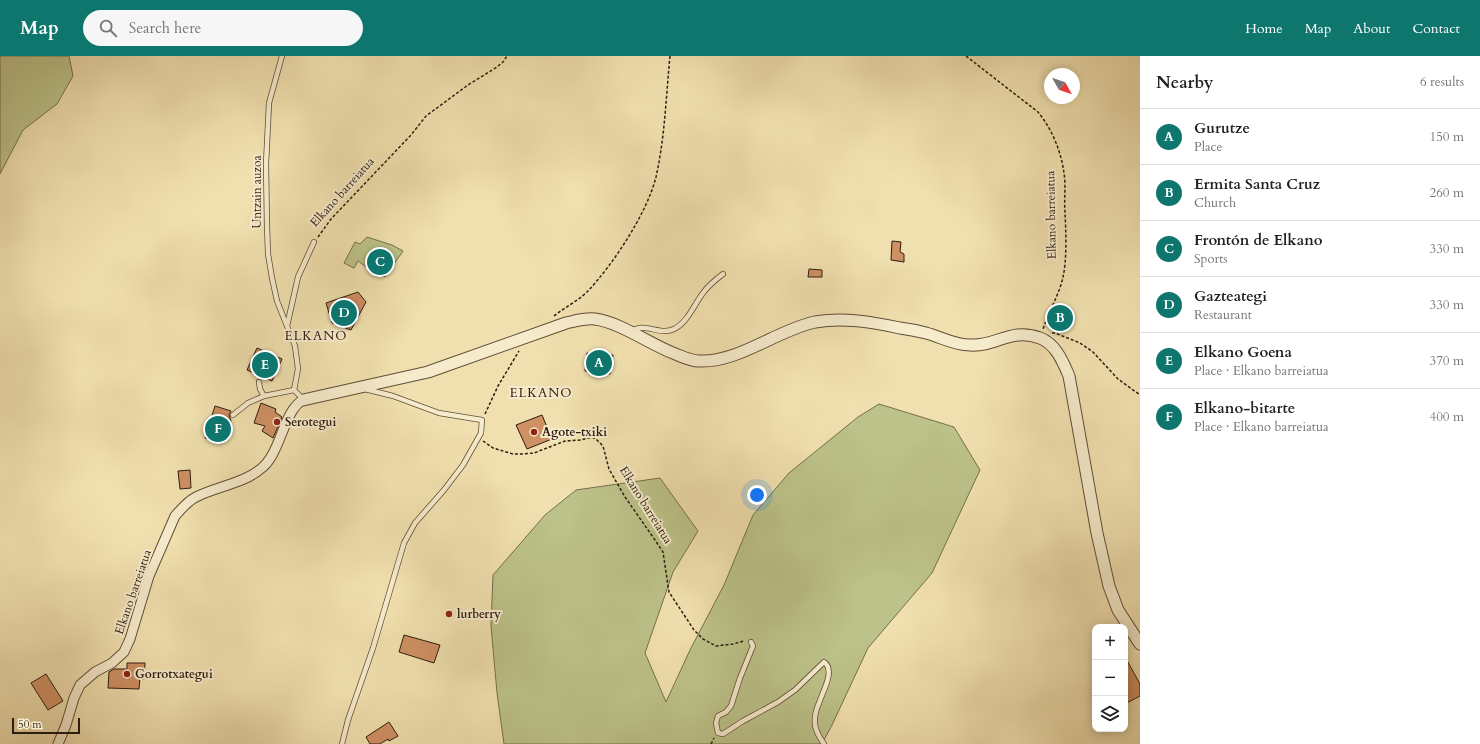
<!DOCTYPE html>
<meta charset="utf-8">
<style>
body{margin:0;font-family:Cardo,serif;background:#f6f6f6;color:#202124}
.controls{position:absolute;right:12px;bottom:12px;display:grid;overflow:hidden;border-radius:8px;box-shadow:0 2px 10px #0003}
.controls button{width:36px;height:36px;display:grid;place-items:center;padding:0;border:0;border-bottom:1px solid #e0e0e0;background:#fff;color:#202124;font:20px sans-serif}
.compass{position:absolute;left:1044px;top:12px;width:36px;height:36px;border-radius:50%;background:#fff;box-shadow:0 2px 10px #0003;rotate:130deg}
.scale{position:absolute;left:12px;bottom:10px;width:68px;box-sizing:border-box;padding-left:4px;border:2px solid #2e1c11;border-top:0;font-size:11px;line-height:14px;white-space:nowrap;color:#2e1c11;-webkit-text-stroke:3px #f6ebcb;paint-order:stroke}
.you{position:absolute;left:757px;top:439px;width:14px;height:14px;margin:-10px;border:3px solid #fff;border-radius:50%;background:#1a73e8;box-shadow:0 0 0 6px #1a73e833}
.badge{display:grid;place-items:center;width:26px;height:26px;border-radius:50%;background:#0f766e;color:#fff;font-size:13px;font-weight:700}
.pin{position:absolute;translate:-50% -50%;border:2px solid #fff;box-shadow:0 1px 4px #0006}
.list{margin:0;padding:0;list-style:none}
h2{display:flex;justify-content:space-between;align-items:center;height:52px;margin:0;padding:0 16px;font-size:17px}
h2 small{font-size:13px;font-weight:400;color:#757577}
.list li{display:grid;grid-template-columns:26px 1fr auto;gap:12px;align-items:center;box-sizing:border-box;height:56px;padding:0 16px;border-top:1px solid #e0e0e0}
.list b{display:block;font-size:15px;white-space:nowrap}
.list p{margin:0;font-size:13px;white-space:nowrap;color:#757577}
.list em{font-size:13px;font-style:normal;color:#757577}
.icon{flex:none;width:22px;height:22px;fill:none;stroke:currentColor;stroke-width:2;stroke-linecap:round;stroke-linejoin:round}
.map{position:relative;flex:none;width:1140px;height:688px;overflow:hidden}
header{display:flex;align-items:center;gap:24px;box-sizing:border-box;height:56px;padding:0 20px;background:#0f766e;color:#fff}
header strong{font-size:19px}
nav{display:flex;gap:22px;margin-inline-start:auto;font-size:14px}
.search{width:280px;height:36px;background:#f6f6f6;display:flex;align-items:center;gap:10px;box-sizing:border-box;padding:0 14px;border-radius:22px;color:#757577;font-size:15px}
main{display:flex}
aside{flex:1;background:#fff}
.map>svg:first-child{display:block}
.green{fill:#bcc289;stroke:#756f4d}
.building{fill:#cf9063;stroke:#2e1c11}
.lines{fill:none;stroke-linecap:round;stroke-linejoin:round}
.service-casing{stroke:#5f4d38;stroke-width:6}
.minor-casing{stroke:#5f4d38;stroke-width:11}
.tertiary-casing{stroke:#5f4d38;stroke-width:13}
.path{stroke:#2e1c11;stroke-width:1.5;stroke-dasharray:3 2;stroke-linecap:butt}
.service{stroke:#f6ebcb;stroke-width:4.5}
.minor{stroke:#f6ebcb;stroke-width:9}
.tertiary{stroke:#f6ebcb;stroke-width:11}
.poi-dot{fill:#8f2418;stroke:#f6ebcb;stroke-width:1.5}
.labels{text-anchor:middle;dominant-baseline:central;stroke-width:4;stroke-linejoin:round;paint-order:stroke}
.street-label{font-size:12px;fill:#2e1c11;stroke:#f6ebcb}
.poi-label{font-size:12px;font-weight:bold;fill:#2e1c11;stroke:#f6ebcb;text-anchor:start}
.neighbourhood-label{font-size:13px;letter-spacing:1px;fill:#2e1c11;stroke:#f6ebcb}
</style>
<header>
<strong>Map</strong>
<div class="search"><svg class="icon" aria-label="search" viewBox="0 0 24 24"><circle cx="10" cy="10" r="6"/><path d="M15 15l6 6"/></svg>Search here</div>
<nav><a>Home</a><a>Map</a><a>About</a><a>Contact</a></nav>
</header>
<main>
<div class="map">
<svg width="1140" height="688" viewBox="0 0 1140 688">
<rect width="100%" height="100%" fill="#f1e0af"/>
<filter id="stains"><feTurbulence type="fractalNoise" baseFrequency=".005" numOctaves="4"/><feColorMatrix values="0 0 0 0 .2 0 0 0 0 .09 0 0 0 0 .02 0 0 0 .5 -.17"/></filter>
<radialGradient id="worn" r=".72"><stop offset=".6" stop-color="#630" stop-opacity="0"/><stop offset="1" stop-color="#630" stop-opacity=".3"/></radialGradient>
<g class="green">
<path d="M0,0H69L73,20L57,48L23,74L0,118Z"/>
<path d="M367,181L392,189L403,195L385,221L373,216L358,205L354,212L344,207L355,186L360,188Z"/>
<path d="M879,348L954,371L980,414L932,517L868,592L832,669L822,688H504L497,637L491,570L493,519L545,459L576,434L660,422L698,475L673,516L645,597L666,646L690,594L724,529L753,459L789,417L858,361Z"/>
</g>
<g class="building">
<path d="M892,185L901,186L900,196L904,198V206L891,204Z"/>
<path d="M809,213L822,214V221H808Z"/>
<path d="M358,236L366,246L351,274L332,267L326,247Z"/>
<path d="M1063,252L1070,262L1057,272L1050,262Z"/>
<path d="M257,292L282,303L272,325L247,314Z"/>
<path d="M587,297L613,299L610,318L585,315Z"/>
<path d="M261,347L276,353L275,356L282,361L273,382L262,375L265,370L254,367Z"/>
<path d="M215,350L231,355L229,359L231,365L224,384L218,382L217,385L205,382Z"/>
<path d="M542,359L552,383L527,393L516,369Z"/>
<path d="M190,414L191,432L180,433L178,415Z"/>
<path d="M404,579L440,589L434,607L399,596Z"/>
<path d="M1125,601L1140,628V640L1125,648Z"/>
<path d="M127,607H145L144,623L140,622L139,633L108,632L109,616L114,613H127Z"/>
<path d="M46,618L63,645L48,654L31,627Z"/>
<path d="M389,666L398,680L389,685L388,683L380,688H370L366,681Z"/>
</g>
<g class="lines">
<g class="service-casing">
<g id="service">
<path d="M282,0L269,47L266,108L267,170L268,198L272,222L277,245L287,270"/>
<path d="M632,275C645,266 660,280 674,273C687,267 694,249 703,237C708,230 715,224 723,218"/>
<path d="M259,326L260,333L264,340"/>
<path d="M303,343L294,334L298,313L295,290L287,270L298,221L314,186"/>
<path d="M233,359L248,347L264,340L294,334"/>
<path d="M751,586L753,590L740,622L731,650L726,656L718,660L716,667L718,677L723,678L743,665L778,646L795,634L824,606C836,614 822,637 819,647C816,654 814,661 815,668C815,675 820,682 824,688"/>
<path d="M342,688L348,664L373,592L404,487L415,467L444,434L463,409L481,377L482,364L439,357L393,340L365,333"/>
</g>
</g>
<g class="minor-casing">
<path id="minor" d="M58,688L66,669L74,642L80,629L95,616L112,607L124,596L130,583L149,520L175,460C181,453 188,445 196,441C217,430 244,428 263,411C281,395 284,354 303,344"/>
</g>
<g class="tertiary-casing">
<path id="tertiary" d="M303,344L428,316L566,267C575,265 585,262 595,263C619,266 650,288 673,297C681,300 690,305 699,305C738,307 777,274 815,266C843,261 872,266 900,272C908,273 918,275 926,277C941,281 954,289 970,289C996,291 1011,271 1040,282C1056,288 1063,306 1069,320L1097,477L1109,530L1118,554L1140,588"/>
</g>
<g class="path">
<path d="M966,0L1038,56C1052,73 1061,95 1064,117C1066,130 1064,144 1065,157C1066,176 1067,203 1063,221C1059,239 1049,255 1043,273"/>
<path d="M318,181L331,163L411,79L426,60L468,29L497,11L503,6L507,0"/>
<path d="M554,260C565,251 578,245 588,235C614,207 647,157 656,121C665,81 666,40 670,0"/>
<path d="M1052,277H1055L1080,287L1093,296L1118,323L1140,339"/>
<path d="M485,358L498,330L519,295"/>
<path d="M483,385L493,392L513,398H523L534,397L565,385L581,384L592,381L597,384L603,390L609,413L625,441L655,484L663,496L669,536L694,574L703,583L716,590L733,588L744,585"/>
<path d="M711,688L714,682"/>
</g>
<use href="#service" class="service"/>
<use href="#minor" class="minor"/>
<use href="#tertiary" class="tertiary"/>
</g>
<g class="poi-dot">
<circle cx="277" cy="366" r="4"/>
<circle cx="534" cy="376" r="4"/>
<circle cx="449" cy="558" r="4"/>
<circle cx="127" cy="618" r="4"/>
</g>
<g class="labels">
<g class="street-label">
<text transform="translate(257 136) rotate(-90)">Untzain auzoa</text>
<text transform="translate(342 136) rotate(-48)">Elkano barreiatua</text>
<text transform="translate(1051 159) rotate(-91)">Elkano barreiatua</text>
<text transform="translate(646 449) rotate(58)">Elkano barreiatua</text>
<text transform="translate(133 536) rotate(-71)">Elkano barreiatua</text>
</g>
<g class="poi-label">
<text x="285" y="366">Serotegui</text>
<text x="542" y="376">Agote-txiki</text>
<text x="457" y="558">lurberry</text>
<text x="135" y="618">Gorrotxategui</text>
</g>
<g class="neighbourhood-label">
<text x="316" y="280">ELKANO</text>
<text x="541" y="337">ELKANO</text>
</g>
</g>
<rect width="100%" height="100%" filter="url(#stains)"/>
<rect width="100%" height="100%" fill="url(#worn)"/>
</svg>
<div class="controls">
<button>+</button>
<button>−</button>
<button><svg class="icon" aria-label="layers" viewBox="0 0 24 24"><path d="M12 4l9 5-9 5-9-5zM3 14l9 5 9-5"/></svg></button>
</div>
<svg class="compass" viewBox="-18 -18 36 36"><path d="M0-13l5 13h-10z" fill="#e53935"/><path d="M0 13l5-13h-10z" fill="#757577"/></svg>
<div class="scale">50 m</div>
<div class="you"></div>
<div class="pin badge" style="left:599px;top:307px">A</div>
<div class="pin badge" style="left:1060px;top:262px">B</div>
<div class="pin badge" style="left:380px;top:206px">C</div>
<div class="pin badge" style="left:344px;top:257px">D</div>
<div class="pin badge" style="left:265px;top:309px">E</div>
<div class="pin badge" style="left:218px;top:373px">F</div>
</div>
<aside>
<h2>Nearby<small>6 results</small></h2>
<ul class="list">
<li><span class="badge">A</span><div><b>Gurutze</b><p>Place</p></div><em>150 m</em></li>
<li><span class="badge">B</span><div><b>Ermita Santa Cruz</b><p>Church</p></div><em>260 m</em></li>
<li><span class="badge">C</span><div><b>Frontón de Elkano</b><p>Sports</p></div><em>330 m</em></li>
<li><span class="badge">D</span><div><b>Gazteategi</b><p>Restaurant</p></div><em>330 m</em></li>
<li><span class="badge">E</span><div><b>Elkano Goena</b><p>Place · Elkano barreiatua</p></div><em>370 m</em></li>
<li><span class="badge">F</span><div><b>Elkano-bitarte</b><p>Place · Elkano barreiatua</p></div><em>400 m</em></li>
</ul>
</aside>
</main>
